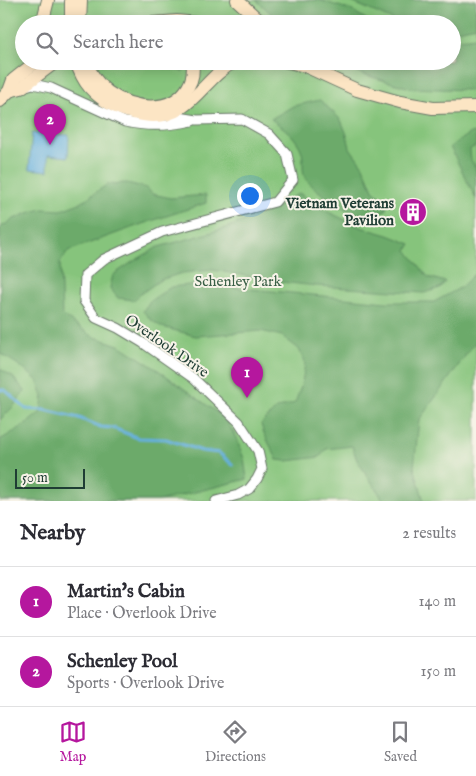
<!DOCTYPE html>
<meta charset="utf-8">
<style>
body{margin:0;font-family:"IM FELL English",serif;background:#f2f2f3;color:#2b2b33}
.scale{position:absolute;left:15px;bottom:12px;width:70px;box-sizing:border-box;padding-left:5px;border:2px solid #1f3d34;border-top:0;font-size:14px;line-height:18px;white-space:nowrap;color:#1f3d34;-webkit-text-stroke:4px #f7f3e8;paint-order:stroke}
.you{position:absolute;left:249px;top:195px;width:18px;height:18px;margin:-12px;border:4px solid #fff;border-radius:50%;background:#1a73e8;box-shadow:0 0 0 8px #1a73e833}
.badge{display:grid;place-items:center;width:32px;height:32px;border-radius:50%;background:#b5179e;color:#fff;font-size:16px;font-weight:700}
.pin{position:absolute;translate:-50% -41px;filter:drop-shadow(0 1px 2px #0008)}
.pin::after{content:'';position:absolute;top:26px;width:18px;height:15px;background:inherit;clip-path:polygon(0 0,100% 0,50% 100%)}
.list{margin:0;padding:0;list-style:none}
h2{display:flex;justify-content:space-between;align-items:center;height:65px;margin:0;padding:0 20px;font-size:21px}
h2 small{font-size:16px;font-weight:400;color:#7c7c81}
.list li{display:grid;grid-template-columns:32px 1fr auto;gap:15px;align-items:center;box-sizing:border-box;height:70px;padding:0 20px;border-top:1px solid #e1e1e2}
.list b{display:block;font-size:19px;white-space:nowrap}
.list p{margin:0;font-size:16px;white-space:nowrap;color:#7c7c81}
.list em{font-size:16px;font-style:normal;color:#7c7c81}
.icon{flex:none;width:28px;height:28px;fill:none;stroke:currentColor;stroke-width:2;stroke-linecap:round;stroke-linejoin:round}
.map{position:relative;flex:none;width:476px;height:501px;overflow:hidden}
.search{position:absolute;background:#fff;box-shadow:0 2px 12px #0003;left:15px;right:15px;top:15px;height:55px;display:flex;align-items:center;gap:12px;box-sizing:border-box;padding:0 18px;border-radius:28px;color:#7c7c81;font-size:19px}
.sheet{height:205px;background:#fff}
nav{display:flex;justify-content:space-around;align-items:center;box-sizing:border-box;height:70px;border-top:1px solid #e1e1e2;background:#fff;font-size:14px;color:#7c7c81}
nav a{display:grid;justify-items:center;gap:2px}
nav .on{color:#b5179e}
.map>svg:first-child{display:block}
.green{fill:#86c47b;stroke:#528058;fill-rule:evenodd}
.forest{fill:#6caa6b;stroke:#467450}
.water{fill:#65b0de;stroke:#427689}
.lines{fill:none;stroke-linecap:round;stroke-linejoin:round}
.stream{stroke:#65b0de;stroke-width:3}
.minor-casing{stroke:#697768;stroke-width:11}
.secondary-casing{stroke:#697768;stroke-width:14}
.minor{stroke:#fff;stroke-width:9}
.secondary{stroke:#fce5c4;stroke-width:12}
.labels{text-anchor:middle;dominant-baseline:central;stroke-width:4;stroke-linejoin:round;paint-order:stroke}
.poi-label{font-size:15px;font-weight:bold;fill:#1f3d34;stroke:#f7f3e8;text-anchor:end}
.park-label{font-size:15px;fill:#395f46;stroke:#f7f3e8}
.street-label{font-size:15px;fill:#1f3d34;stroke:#f7f3e8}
</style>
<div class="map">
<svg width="476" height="501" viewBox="0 0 476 501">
<rect width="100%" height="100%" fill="#f7f3e8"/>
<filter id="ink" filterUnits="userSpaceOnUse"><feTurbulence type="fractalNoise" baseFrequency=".02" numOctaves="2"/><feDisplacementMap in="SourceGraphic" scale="10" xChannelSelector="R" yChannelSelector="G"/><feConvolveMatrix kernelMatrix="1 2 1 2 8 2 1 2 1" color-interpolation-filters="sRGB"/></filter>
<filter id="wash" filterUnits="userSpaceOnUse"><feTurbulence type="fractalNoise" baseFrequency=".0096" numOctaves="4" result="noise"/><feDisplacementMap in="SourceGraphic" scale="20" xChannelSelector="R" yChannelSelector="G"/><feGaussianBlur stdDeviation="1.12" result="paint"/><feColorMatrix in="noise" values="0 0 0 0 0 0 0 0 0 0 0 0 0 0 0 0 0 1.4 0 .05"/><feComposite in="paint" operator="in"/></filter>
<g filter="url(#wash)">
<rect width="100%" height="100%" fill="#f3e3ca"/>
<path class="green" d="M0,0H476V501H0ZM24,24H452V61H24Z"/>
<g class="forest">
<path d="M256,0H319L351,10L374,24H283Z"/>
<path d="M347,0H476V26L453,31L452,24H402Z"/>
<path d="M476,37V89L469,90L410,88L362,74L331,61H452V40Z"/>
<path d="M123,61H182L183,71Z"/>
<path d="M320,100L341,120L347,135L350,148L363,166L373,190L386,201V210C375,213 363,216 352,212C341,208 307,186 304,175C302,168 304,159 302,152C297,137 283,127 271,119L293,106Z"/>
<path d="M476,132V146L470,149L471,160L476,168V199L450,147L471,133Z"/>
<path d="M127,183L147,188L152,194L171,198L206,195V203L142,224L68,251L60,263L62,315L92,336L121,346L161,372L226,419L237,440L244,459L247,479L159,501H0V440L25,425L41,412L43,396L37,380L20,366L0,353V228L14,219L28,213L42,209L61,210L80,203L108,184Z"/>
<path d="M299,193L322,209L360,227L388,235L411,244L407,250L428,277L445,282L440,288L424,293L317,286L281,282L213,270L182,273L160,280L143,292L134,300L118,298L110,288L113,275L134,261L158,247L181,241L226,228L274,209Z"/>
<path d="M476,272V341L419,420L414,467L424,501H384L357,460L352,446L326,449L320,457L287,461L277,460C272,447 264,437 261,424L276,409L295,403L302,384L305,363L299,349L282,336L261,331L196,336L162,327L151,320L143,311L150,301L171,287L198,284L386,302H434L460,288Z"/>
<path d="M0,369L12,376L25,391L13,407L0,420Z"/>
</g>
<path class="water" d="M32,133L69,135L68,157L48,155V171L29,169Z"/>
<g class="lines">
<path class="stream" d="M0,390H5L26,409L45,410L79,418L101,427L113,428L138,438L166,439L202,451L219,453L233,465"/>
</g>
</g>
<g filter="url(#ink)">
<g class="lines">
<g class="minor-casing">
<g id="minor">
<path d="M26,86L33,84L51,88L125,122C147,127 170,126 192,121"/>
<path d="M167,115L197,120L242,119L269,134L287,154L293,180L275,202L162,232L104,259L85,275L84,301L96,318L118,328L143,343L193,378L239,422L258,451L262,469L257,479L249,489L238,495L216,501"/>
</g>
</g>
<g class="secondary-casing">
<g id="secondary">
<path d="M237,0L263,24"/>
<path d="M42,24L48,0"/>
<path d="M71,24V0"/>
<path d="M80,24L81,0"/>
<path d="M140,24L177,21L205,24"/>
<path d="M76,61C79,71 83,80 90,88C110,110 154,126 181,108C201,95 213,72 236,61"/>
<path d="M85,61C91,73 97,84 108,92C132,109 171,115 188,87C193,79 194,71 192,61"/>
<path d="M284,61L305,66L357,90L400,102L433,108L476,107"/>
<path d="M9,91L21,88L57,61"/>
<path d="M0,101L9,91L13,80L37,61"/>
</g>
</g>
<use href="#minor" class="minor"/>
<use href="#secondary" class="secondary"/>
</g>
</g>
<defs>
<g id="building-disc" transform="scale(1.4375)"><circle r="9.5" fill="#b5179e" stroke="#f7f3e8"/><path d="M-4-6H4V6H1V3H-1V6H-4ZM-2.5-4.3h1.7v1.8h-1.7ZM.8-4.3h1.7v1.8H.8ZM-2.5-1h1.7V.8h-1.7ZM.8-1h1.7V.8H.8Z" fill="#fff"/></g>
</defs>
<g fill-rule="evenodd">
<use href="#building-disc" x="413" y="212"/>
</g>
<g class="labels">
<g class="poi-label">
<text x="394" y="203">Vietnam Veterans<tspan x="394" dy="17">Pavilion</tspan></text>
</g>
<g class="park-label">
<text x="238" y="281">Schenley Park</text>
</g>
<g class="street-label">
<text transform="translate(167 346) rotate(35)">Overlook Drive</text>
</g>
</g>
</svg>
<div class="scale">50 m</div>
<div class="you"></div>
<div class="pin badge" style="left:247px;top:398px">1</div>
<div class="pin badge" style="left:50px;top:145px">2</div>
<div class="search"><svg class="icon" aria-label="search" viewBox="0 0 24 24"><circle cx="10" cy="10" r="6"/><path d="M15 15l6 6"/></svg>Search here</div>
</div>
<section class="sheet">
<h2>Nearby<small>2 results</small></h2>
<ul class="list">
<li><span class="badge">1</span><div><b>Martin's Cabin</b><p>Place · Overlook Drive</p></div><em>140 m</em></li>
<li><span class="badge">2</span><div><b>Schenley Pool</b><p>Sports · Overlook Drive</p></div><em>150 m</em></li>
</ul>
</section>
<nav>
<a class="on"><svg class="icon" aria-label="map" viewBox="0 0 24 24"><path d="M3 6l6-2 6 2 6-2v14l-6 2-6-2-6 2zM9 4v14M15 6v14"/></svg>Map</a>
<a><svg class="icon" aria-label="directions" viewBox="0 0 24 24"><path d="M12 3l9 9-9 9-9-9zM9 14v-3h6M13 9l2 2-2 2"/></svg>Directions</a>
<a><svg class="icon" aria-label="saved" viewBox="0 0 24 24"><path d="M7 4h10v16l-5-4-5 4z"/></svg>Saved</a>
</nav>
